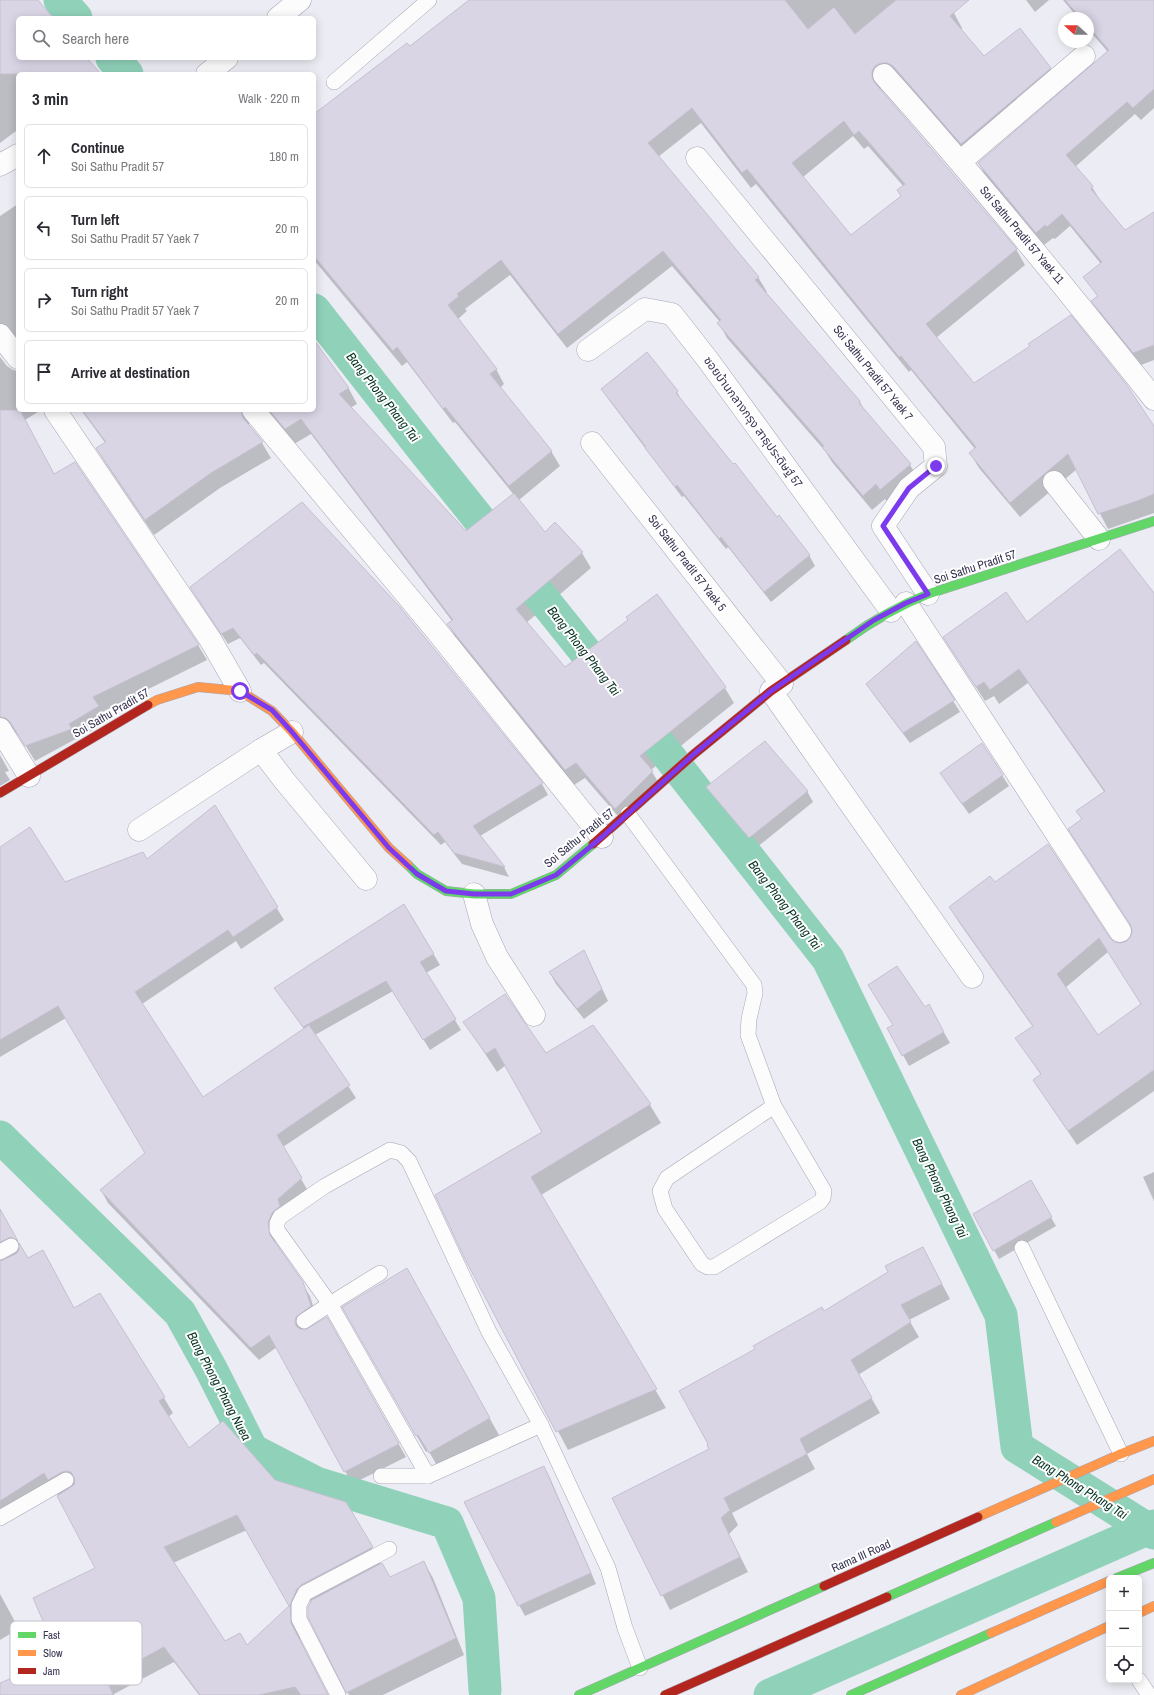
<!DOCTYPE html>
<meta charset="utf-8">
<style>
body{margin:0;font-family:"Archivo Narrow","Noto Sans Thai",sans-serif;background:#f2f2f3;color:#2b2b33}
.controls{position:absolute;right:12px;bottom:12px;display:grid;overflow:hidden;border-radius:6px;box-shadow:0 2px 10px #0003}
.controls button{width:36px;height:36px;display:grid;place-items:center;padding:0;border:0;border-bottom:1px solid #e1e1e2;background:#fff;color:#2b2b33;font:20px sans-serif}
.compass{position:absolute;left:1058px;top:12px;width:36px;height:36px;border-radius:50%;background:#fff;box-shadow:0 2px 10px #0003;rotate:291deg}
.stop{position:absolute;width:12px;height:12px;margin:-9px;border:3px solid #7c3aed;border-radius:50%;background:#fff}
.stop.end{background:#7c3aed;border-color:#fff;box-shadow:0 1px 4px #0008}
.list{margin:0;padding:0;list-style:none}
h2{display:flex;justify-content:space-between;align-items:center;height:52px;margin:0;padding:0 16px;font-size:17px}
h2 small{font-size:13px;font-weight:400;color:#7c7c81}
.list li{display:grid;grid-template-columns:26px 1fr auto;gap:12px;align-items:center;box-sizing:border-box;height:64px;margin:0 8px 8px;padding:0 8px;border:1px solid #e1e1e2;border-radius:6px}
.list b{display:block;font-size:15px;white-space:nowrap}
.list p{margin:0;font-size:13px;white-space:nowrap;color:#7c7c81}
.list em{font-size:13px;font-style:normal;color:#7c7c81}
.icon{flex:none;width:22px;height:22px;fill:none;stroke:currentColor;stroke-width:2;stroke-linecap:round;stroke-linejoin:round}
.map{position:relative;flex:none;width:1154px;height:1695px;overflow:hidden}
.search{position:absolute;background:#fff;box-shadow:0 2px 10px #0003;left:16px;top:16px;width:300px;height:44px;display:flex;align-items:center;gap:10px;box-sizing:border-box;padding:0 14px;border-radius:6px;color:#7c7c81;font-size:15px}
.panel{position:absolute;background:#fff;box-shadow:0 2px 10px #0003;left:16px;top:72px;width:300px;height:340px;border-radius:6px}
.map>svg:first-child{display:block}
.shadow{fill:#0003;fill-rule:evenodd}
.lines{fill:none;stroke-linecap:round;stroke-linejoin:round}
.canal{stroke:#90d1b9;stroke-width:33}
.building{fill:#dad5e5;stroke:#c6bfd0;fill-rule:evenodd}
.lane-casing{stroke:#a7a6b5;stroke-width:16}
.street-casing{stroke:#a7a6b5;stroke-width:23}
.fast-casing{stroke:#a7a6b5;stroke-width:10}
.slow-casing{stroke:#a7a6b5;stroke-width:10}
.jam-casing{stroke:#a7a6b5;stroke-width:10}
.lane{stroke:#fcfcfd;stroke-width:15}
.street{stroke:#fcfcfd;stroke-width:22}
.fast{stroke:#63d668;stroke-width:9}
.slow{stroke:#ff974d;stroke-width:9}
.jam{stroke:#b3261e;stroke-width:9}
.route{stroke:#7c3aed;stroke-width:5}
.labels{text-anchor:middle;dominant-baseline:central;stroke-width:4;stroke-linejoin:round;paint-order:stroke}
.street-label{font-size:12px;fill:#363451;stroke:#fff}
.water-label{font-size:13px;font-style:italic;fill:#063223;stroke:#fff}
.key{fill:#fff;stroke:#c3c2cb;stroke-width:1}
.key-label{font-size:11px;fill:#363451}
</style>
<div class="map">
<svg width="1154" height="1695" viewBox="0 0 1154 1695">
<rect width="100%" height="100%" fill="#ececf4"/>
<g class="shadow">
<path d="M0,0H37L52,18H18V58H86L100,74H18V134L16,131L0,143Z"/>
<path d="M470,0H943L954,13L962,28L961,30L984,57L1050,68L1059,83L971,159L881,86L880,91L1016,249L1025,265L936,338L974,384L1154,428V513L1108,529L1077,469L1020,517L979,468L970,453L975,449L911,370L909,372L756,184L751,188L701,123L658,157L758,277L767,292L766,293L860,402L866,413L910,465L919,480L890,505L885,499L872,510L832,462L825,451L727,338L719,323L720,322L672,266L567,348L510,275L465,309L467,311L458,319L496,369L504,384L500,388L551,451L560,466L519,500L544,533L582,553L591,568L526,623L565,669L629,621L657,595L725,688L734,703L651,770L661,787L624,823L585,778L574,785L457,640L448,624L452,621L311,434L294,444L249,422V426L262,443L271,458L220,488L154,535L106,464L97,449L106,444L81,410H314V342L349,389L357,404L350,408L466,533L514,495L455,422L453,423L407,362L402,366L314,260V115L410,47ZM853,136L864,149L868,146L904,187L902,197L851,236L803,177Z"/>
<path d="M1026,0H1049L1035,12Z"/>
<path d="M1063,0H1154V108L1141,120L1135,114L1075,167L1092,187L1100,200L1125,231L1154,213V360L1141,365L1100,314L1093,301L1098,297L1084,277L1101,264L1070,226L1055,239L1053,238L1044,245L986,176L979,164L1108,52L1088,29V18H1078Z"/>
<path d="M18,204V341L0,342V216Z"/>
<path d="M0,357L7,366L13,370L18,371V410H41L25,420L54,475L198,645L207,660L102,712L107,722L35,761L21,738L16,733L9,731L0,736Z"/>
<path d="M602,389L677,392L683,403L777,518L809,555L815,566L771,602L728,547L726,549L684,496L682,497L609,400Z"/>
<path d="M1154,594V1091L1077,1145L1034,1081L1041,1075L1017,1038L1033,1027L958,921L950,907L994,884L1109,938L1114,943L1120,944L1128,942L1132,937L1133,931L1083,820L1105,793L1028,683L999,704L994,696L985,701L953,652L1027,623ZM1108,952L1142,1005L1098,1036L1065,988Z"/>
<path d="M197,598L400,608L542,784L548,795L480,836L504,867L509,877L462,864L445,842L441,845L264,663L261,665L240,638L228,644Z"/>
<path d="M916,642L960,712L910,743L874,695L868,685Z"/>
<path d="M982,744L1009,786L969,814L948,784Z"/>
<path d="M0,755L9,771L5,772L10,780L0,786Z"/>
<path d="M707,787L807,791L813,802L756,848L713,798Z"/>
<path d="M215,807L284,920L241,949L236,941L142,1004L202,1099L304,1029L276,989L404,905L440,965L426,973L461,1030L430,1050L393,991L315,1035L356,1098L283,1147L308,1191L276,1232L275,1243L310,1296L317,1319L301,1330L305,1331L327,1318L406,1457L352,1484L277,1347L259,1360L108,1203L101,1190L146,1154L66,1018L0,1057V849L64,883L147,860Z"/>
<path d="M584,951L608,1001L584,1019L556,984L550,973Z"/>
<path d="M929,1006L950,1043L909,1066L903,1055L925,1008Z"/>
<path d="M465,1023L545,1055L593,1026L650,1105L661,1123L541,1195L666,1408L568,1450L465,1256L543,1132L506,1065L497,1072Z"/>
<path d="M1154,1172V1201L1143,1177Z"/>
<path d="M1030,1181L1056,1226L999,1259L974,1214Z"/>
<path d="M0,1211L28,1259L75,1309L164,1398L173,1413L168,1417L188,1450L275,1481L346,1503L389,1578L424,1562L433,1578L464,1655L383,1695H349L309,1617V1607L313,1599L306,1605L300,1617V1640L328,1695H199L174,1662L114,1694V1695H0V1684L60,1659L97,1568L54,1488L0,1522ZM247,1530L290,1606L247,1646L225,1643L173,1563Z"/>
<path d="M923,1248L950,1299L909,1320L919,1337L858,1375L880,1413L807,1454L815,1469L732,1513L738,1525L729,1534L748,1572L670,1610L614,1498L710,1450L824,1313L890,1272Z"/>
<path d="M416,1286L499,1435L439,1469L428,1450L426,1452L343,1307Z"/>
<path d="M544,1467L550,1478L596,1584L525,1616L519,1605Z"/>
<path d="M0,1594L19,1629L0,1640Z"/>
</g>
<g class="lines">
<g class="canal">
<path d="M60,0L76,18"/>
<path d="M112,58L127,74"/>
<path d="M314,310L426,453L660,745L828,959L1001,1315L1017,1447L1154,1533"/>
<path d="M0,1137L180,1313L211,1369L252,1450L316,1483L447,1523L479,1598L485,1690"/>
<path d="M770,1695L1154,1526"/>
</g>
</g>
<g class="building">
<path d="M0,0H38L53,18H18V58H87L101,74H0Z"/>
<path d="M469,0H785L808,29L834,7L855,34L896,0H969L950,16L984,56L1020,28L1051,68L961,144L893,66L888,63H881L875,66L872,71V78L875,83L1017,249L926,324L974,383L1030,346L1028,344L1071,315L1126,384L1154,426V494L1137,501L1098,514L1068,454L1010,503L969,453L976,447L901,356L899,357L747,169L742,173L692,108L648,143L759,277L755,280L860,401L859,403L911,464L880,490L876,484L863,496L822,447L824,446L717,323L721,320L663,251L558,334L501,260L457,294L459,296L448,305L497,369L490,374L552,451L509,486L445,407L443,409L397,347L393,351L314,256V114L407,43L410,46ZM844,121L854,135L859,131L905,184L897,190L901,196L851,235L792,163Z"/>
<path d="M1065,0H1154V89L1133,108L1127,102L1066,155L1093,186L1091,189L1125,230L1154,212V345L1133,353L1091,301L1098,296L1083,277L1102,262L1062,214L1047,227L1045,225L1036,233L978,163L1109,50L1088,26V18H1081Z"/>
<path d="M314,340L349,388L339,394L466,531L514,493L545,532L555,522L583,552L516,609L565,667L628,620L626,617L657,594L726,687L640,756L653,771L615,809L576,763L565,770L447,624L453,620L301,419L285,429L269,410H314Z"/>
<path d="M647,352L678,391L676,393L733,464L735,463L777,517L779,515L810,555L764,592L721,537L719,539L677,485L675,487L645,448L646,447L601,389Z"/>
<path d="M0,410H20L54,474L75,462L199,645L93,697L99,706L69,724L72,729L25,746L10,722L6,718L0,717Z"/>
<path d="M82,410H241L243,418L263,442L211,473L145,520L96,448L106,442Z"/>
<path d="M302,502L400,607L543,783L473,826L505,867L454,853L438,832L434,835L257,653L254,655L233,628L221,634L190,587Z"/>
<path d="M1120,549L1154,593V1070L1068,1131L1033,1080L1041,1074L1015,1038L1033,1026L949,907L990,876L995,882L1048,844L1110,938L1114,942L1120,943L1127,941L1131,936L1132,931L1130,924L1068,829L1082,819L1076,811L1105,791L1019,669L990,690L984,682L976,687L943,637L1006,592L1027,622ZM1099,938L1141,1004L1098,1035L1057,974Z"/>
<path d="M916,641L955,700L903,733L866,684Z"/>
<path d="M765,741L808,791L749,838L706,787Z"/>
<path d="M982,743L1003,775L962,804L940,773Z"/>
<path d="M215,805L278,907L233,937L228,930L135,992L203,1097L309,1025L350,1085L277,1135L302,1178L278,1199L280,1206L272,1213L268,1223L270,1235L303,1282L311,1306L296,1317L295,1321L296,1326L300,1329L305,1330L327,1317L399,1444L344,1472L269,1335L251,1348L100,1190L145,1153L58,1006L0,1040V847L30,827L65,882L143,852L147,859Z"/>
<path d="M404,904L434,954L420,962L456,1019L423,1040L386,981L303,1027L274,988Z"/>
<path d="M584,950L602,989L577,1009L549,972Z"/>
<path d="M897,966L925,1007L929,1004L944,1032L902,1056L887,1028L893,1025L868,985Z"/>
<path d="M505,994L546,1053L593,1025L651,1104L531,1177L657,1389L556,1432L464,1257L435,1195L542,1132L495,1048L486,1054L463,1022Z"/>
<path d="M1031,1180L1052,1217L993,1251L973,1214Z"/>
<path d="M0,1209L18,1241L11,1237L0,1242Z"/>
<path d="M19,1243L28,1258L43,1250L74,1308L100,1293L165,1397L159,1401L189,1448L223,1421L275,1480L346,1502L373,1547L301,1585L297,1589L290,1605L291,1623L328,1695H301L295,1687L259,1695H200L164,1647L106,1678L113,1695H0V1683L59,1658L33,1598L95,1568L57,1496L74,1485L75,1480L71,1472L66,1471L62,1472L48,1480L44,1473L0,1501V1261L16,1254L19,1250ZM237,1515L289,1606L247,1645L240,1633L225,1641L164,1547Z"/>
<path d="M923,1247L942,1284L901,1305L911,1322L851,1360L872,1398L800,1439L807,1454L724,1498L730,1510L721,1518L740,1557L661,1596L612,1498L709,1449L707,1445L708,1444L679,1391L755,1349L753,1346L822,1307L824,1311L888,1272L885,1266Z"/>
<path d="M407,1268L490,1418L429,1453L418,1435L416,1436L342,1307Z"/>
<path d="M544,1466L591,1573L518,1606L464,1502Z"/>
<path d="M424,1561L456,1638L346,1693L308,1617V1607L312,1600L382,1563L390,1577Z"/>
</g>
<g class="lines">
<g class="lane-casing">
<g id="lane">
<path d="M334,82L429,0"/>
<path d="M628,814L754,985L755,993L749,1019L748,1035L774,1106L824,1191L823,1198L820,1202L714,1267H708L702,1264L665,1209L660,1191L667,1178L774,1106"/>
<path d="M1022,1248L1121,1454"/>
<path d="M0,1252L11,1246"/>
<path d="M380,1273L330,1304L428,1476"/>
<path d="M304,1321L330,1304L277,1230V1223L280,1217L325,1186L390,1150L401,1153L409,1161L489,1332L541,1425L608,1568L625,1628L640,1668"/>
<path d="M381,1476H428L541,1425"/>
<path d="M0,1518L66,1480"/>
<path d="M1139,1680L1149,1695"/>
<path d="M338,1695L299,1619V1605L305,1593L389,1549"/>
</g>
</g>
<g class="street-casing">
<g id="street">
<path d="M278,18L300,0"/>
<path d="M207,74L227,58"/>
<path d="M884,75C978,180 1066,288 1154,399"/>
<path d="M697,158L934,447L936,466L909,488L883,526L928,594"/>
<path d="M961,161L1084,56"/>
<path d="M0,165L18,155"/>
<path d="M0,335L18,358"/>
<path d="M588,350L645,309L672,314L708,360L891,611"/>
<path d="M55,410L210,639L240,691"/>
<path d="M253,410L435,629L602,837"/>
<path d="M592,443L782,684"/>
<path d="M1054,482L1099,539"/>
<path d="M906,603L1120,931"/>
<path d="M771,691L972,977"/>
<path d="M0,729L29,776"/>
<path d="M292,732L261,750L284,780L366,879"/>
<path d="M139,830L261,750"/>
<path d="M474,894L482,924L497,957L534,1015"/>
</g>
</g>
<g class="fast-casing">
<g id="fast">
<path d="M846,640C872,621 898,606 928,594L1154,521"/>
<path d="M408,865L417,874L446,891L474,894H511L556,875L593,844"/>
<path d="M1117,1578L1154,1563"/>
<path d="M887,1597L1056,1522"/>
<path d="M579,1695L824,1586"/>
<path d="M851,1695L991,1633"/>
</g>
</g>
<g class="slow-casing">
<g id="slow">
<path d="M148,705L157,700L198,687L240,691L272,711L292,732L389,848L408,865"/>
<path d="M978,1517L1118,1455L1154,1441"/>
<path d="M1056,1522L1154,1479"/>
<path d="M1139,1613L1154,1606"/>
<path d="M991,1633L1109,1581"/>
<path d="M961,1695L1109,1626"/>
</g>
</g>
<g class="jam-casing">
<g id="jam">
<path d="M0,793L148,705"/>
<path d="M593,844L694,754L771,691L846,640"/>
<path d="M824,1586L978,1517"/>
<path d="M665,1695L887,1597"/>
</g>
</g>
<use href="#lane" class="lane"/>
<use href="#street" class="street"/>
<use href="#fast" class="fast"/>
<use href="#slow" class="slow"/>
<use href="#jam" class="jam"/>
</g>
<g class="lines">
<path class="route" d="M240,691L272,710L292,732L389,848L417,874L446,891L474,894H511L556,875L602,837L694,754L771,691L874,620L906,603L928,594L883,526L909,488L936,466"/>
</g>
<g class="labels">
<g class="street-label">
<text transform="translate(1022 235) rotate(50)">Soi Sathu Pradit 57 Yaek 11</text>
<text transform="translate(873 373) rotate(51)">Soi Sathu Pradit 57 Yaek 7</text>
<text transform="translate(753 422) rotate(54)">ซอยบ้านกลางกรุง สาธุประดิษฐ์ 57</text>
<text transform="translate(687 563) rotate(52)">Soi Sathu Pradit 57 Yaek 5</text>
<text transform="translate(975 567) rotate(-18)">Soi Sathu Pradit 57</text>
<text transform="translate(111 713) rotate(-30)">Soi Sathu Pradit 57</text>
<text transform="translate(579 838) rotate(-39)">Soi Sathu Pradit 57</text>
<text transform="translate(861 1556) rotate(-24)">Rama III Road</text>
</g>
<g class="water-label">
<text transform="translate(383 397) rotate(52)">Bang Phong Phang Tai</text>
<text transform="translate(584 651) rotate(52)">Bang Phong Phang Tai</text>
<text transform="translate(785 905) rotate(52)">Bang Phong Phang Tai</text>
<text transform="translate(940 1188) rotate(64)">Bang Phong Phang Tai</text>
<text transform="translate(219 1386) rotate(62)">Bang Phong Phang Nuea</text>
<text transform="translate(1080 1487) rotate(32)">Bang Phong Phang Tai</text>
</g>
</g>
<rect x="10" y="1621" width="132" height="64" rx="6" class="key"/>
<rect x="18" y="1632" width="18" height="6" fill="#63d668"/>
<rect x="18" y="1650" width="18" height="6" fill="#ff974d"/>
<rect x="18" y="1668" width="18" height="6" fill="#b3261e"/>
<g class="key-label">
<text x="43" y="1639">Fast</text>
<text x="43" y="1657">Slow</text>
<text x="43" y="1675">Jam</text>
</g>
</svg>
<div class="controls">
<button>+</button>
<button>−</button>
<button><svg class="icon" aria-label="locate" viewBox="0 0 24 24"><circle cx="12" cy="12" r="6"/><path d="M12 2v4M12 18v4M2 12h4M18 12h4"/></svg></button>
</div>
<svg class="compass" viewBox="-18 -18 36 36"><path d="M0-13l5 13h-10z" fill="#e53935"/><path d="M0 13l5-13h-10z" fill="#7c7c81"/></svg>
<div class="stop" style="left:240px;top:691px"></div>
<div class="stop end" style="left:936px;top:466px"></div>
<div class="search"><svg class="icon" aria-label="search" viewBox="0 0 24 24"><circle cx="10" cy="10" r="6"/><path d="M15 15l6 6"/></svg>Search here</div>
<section class="panel">
<h2>3 min<small>Walk · 220 m</small></h2>
<ul class="list">
<li><svg class="icon" aria-label="ahead" viewBox="0 0 24 24"><path d="M12 20V5M6 11l6-6 6 6"/></svg><div><b>Continue</b><p>Soi Sathu Pradit 57</p></div><em>180 m</em></li>
<li><svg class="icon" aria-label="left" viewBox="0 0 24 24"><path d="M17 20v-9H6M10 6l-5 5 5 5"/></svg><div><b>Turn left</b><p>Soi Sathu Pradit 57 Yaek 7</p></div><em>20 m</em></li>
<li><svg class="icon" aria-label="right" viewBox="0 0 24 24"><path d="M7 20v-9h11M14 6l5 5-5 5"/></svg><div><b>Turn right</b><p>Soi Sathu Pradit 57 Yaek 7</p></div><em>20 m</em></li>
<li><svg class="icon" aria-label="arrive" viewBox="0 0 24 24"><path d="M6 21V4h12l-3 4 3 4H6"/></svg><div><b>Arrive at destination</b></div></li>
</ul>
</section>
</div>
